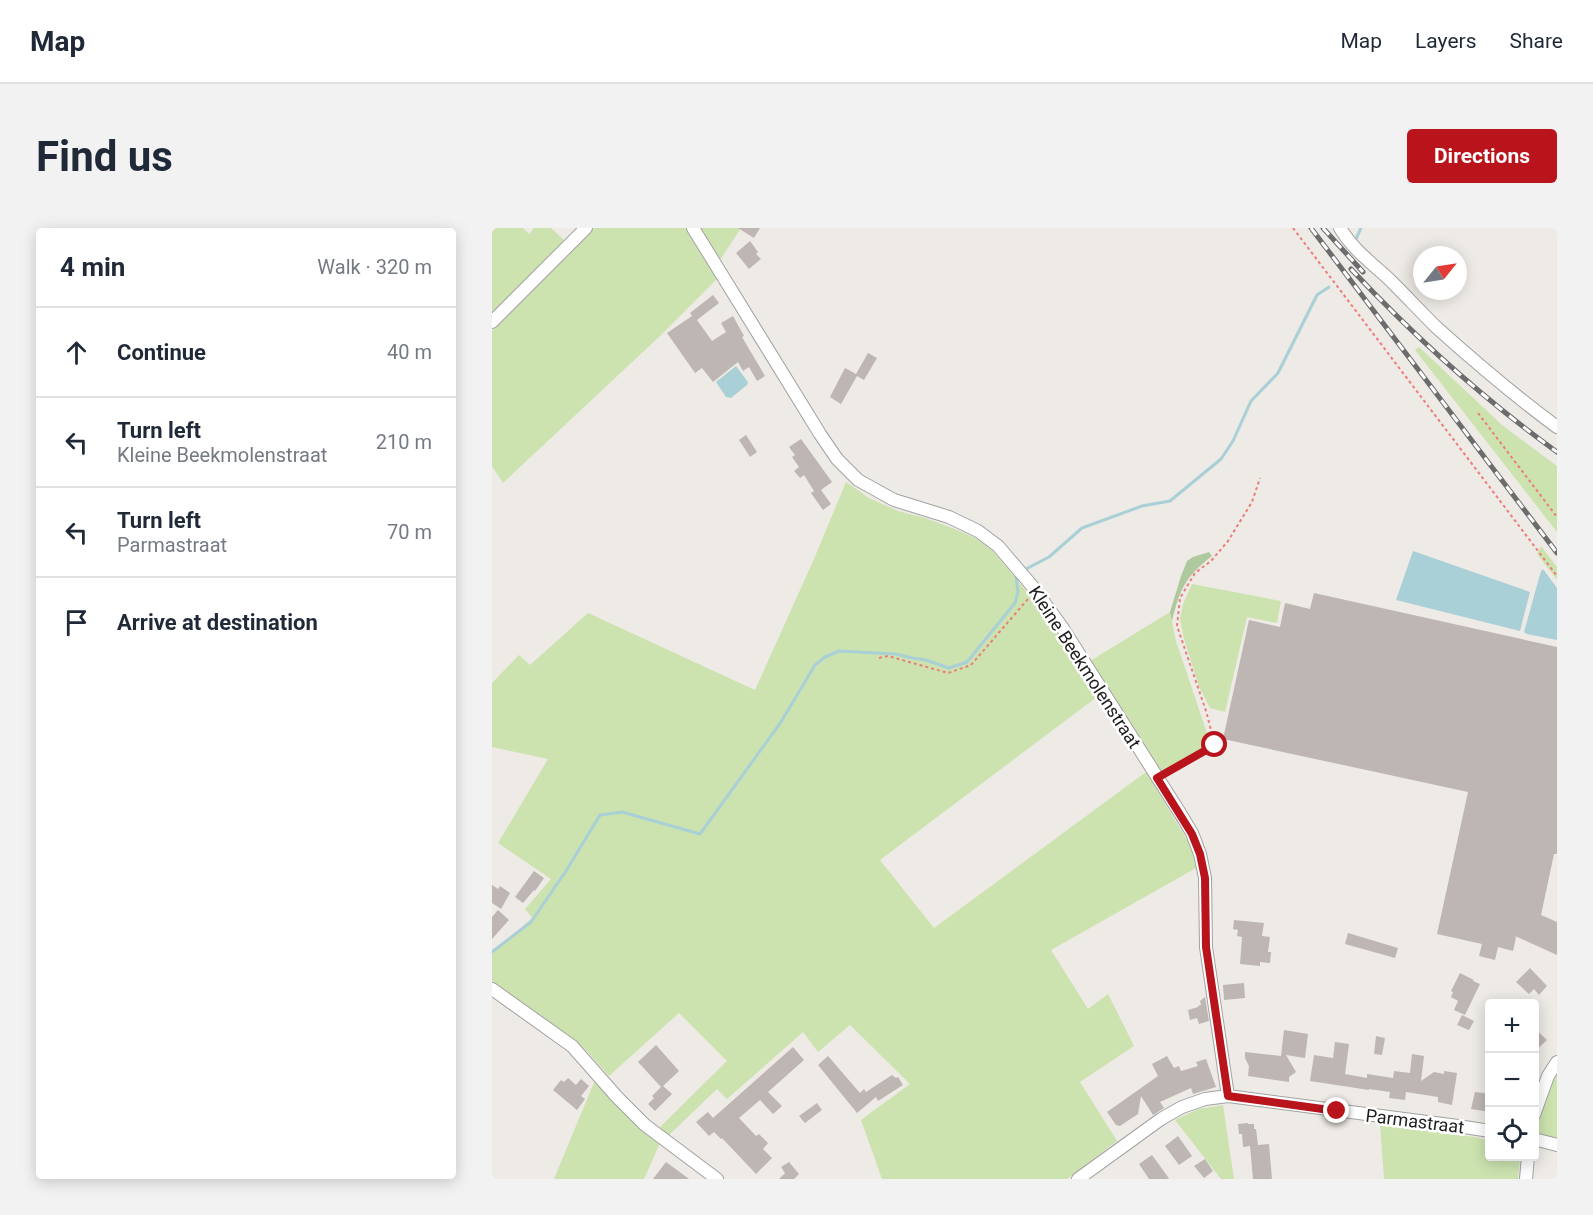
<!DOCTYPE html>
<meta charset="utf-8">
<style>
body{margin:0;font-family:Roboto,sans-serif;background:#f2f2f3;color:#1f2937}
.controls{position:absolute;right:18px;bottom:18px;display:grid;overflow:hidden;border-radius:6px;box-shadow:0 3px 15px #0003}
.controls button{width:54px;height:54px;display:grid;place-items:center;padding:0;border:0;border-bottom:2px solid #e0e1e3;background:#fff;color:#1f2937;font:30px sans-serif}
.compass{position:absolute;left:921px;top:18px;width:54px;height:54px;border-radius:50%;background:#fff;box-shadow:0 3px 15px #0003;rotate:60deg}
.stop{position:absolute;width:18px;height:18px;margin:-14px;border:4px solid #b9131c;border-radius:50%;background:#fff}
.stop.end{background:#b9131c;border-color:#fff;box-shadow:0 2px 6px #0008}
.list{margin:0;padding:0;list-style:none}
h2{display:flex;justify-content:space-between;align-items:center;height:78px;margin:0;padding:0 24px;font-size:26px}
h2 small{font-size:20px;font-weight:400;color:#747a83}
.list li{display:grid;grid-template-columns:39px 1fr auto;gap:18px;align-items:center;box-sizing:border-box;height:90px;padding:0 24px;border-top:2px solid #e0e1e3}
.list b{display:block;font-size:22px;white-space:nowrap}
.list p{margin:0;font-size:20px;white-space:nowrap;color:#747a83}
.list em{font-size:20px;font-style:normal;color:#747a83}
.icon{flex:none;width:33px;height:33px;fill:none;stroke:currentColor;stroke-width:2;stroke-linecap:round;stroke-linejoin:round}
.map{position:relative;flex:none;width:1065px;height:951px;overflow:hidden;border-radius:6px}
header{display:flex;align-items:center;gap:36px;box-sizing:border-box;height:84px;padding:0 30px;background:#fff;border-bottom:2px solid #e0e1e3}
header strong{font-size:28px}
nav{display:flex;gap:33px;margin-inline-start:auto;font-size:21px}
.intro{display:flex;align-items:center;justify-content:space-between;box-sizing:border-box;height:144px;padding:0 36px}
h1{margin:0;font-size:42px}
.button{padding:15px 27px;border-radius:6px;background:#b9131c;color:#fff;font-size:21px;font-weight:700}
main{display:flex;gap:36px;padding:0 36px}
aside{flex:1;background:#fff;border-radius:6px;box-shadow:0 3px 15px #0003}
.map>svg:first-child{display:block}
.grass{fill:#cce3af}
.forest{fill:#adc99d}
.water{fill:#a9cfd7}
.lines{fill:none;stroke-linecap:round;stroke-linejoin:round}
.stream{stroke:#a9cfd7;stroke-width:3}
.building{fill:#beb6b2}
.minor-casing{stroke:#a2a2a2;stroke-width:14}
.path{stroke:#ec7d77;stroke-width:2;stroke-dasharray:3 3;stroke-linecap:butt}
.minor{stroke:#fff;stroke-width:12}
.rail-casing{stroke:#6c6c6c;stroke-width:5}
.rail{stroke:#fff;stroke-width:3;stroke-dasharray:9;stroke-linecap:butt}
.route{stroke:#b9131c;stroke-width:8}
.labels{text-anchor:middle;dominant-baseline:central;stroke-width:5;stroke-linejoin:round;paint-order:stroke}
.street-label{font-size:18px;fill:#1e1e1e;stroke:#fff}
</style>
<header>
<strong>Map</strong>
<nav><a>Map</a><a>Layers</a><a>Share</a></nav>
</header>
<div class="intro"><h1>Find us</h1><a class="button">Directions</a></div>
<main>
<aside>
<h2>4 min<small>Walk · 320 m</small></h2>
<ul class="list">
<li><svg class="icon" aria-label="ahead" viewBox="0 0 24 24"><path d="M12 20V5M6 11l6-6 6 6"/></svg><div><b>Continue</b></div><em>40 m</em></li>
<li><svg class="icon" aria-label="left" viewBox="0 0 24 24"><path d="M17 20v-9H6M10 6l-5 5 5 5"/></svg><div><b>Turn left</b><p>Kleine Beekmolenstraat</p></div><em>210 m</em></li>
<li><svg class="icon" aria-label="left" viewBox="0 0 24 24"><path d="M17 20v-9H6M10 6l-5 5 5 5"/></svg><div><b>Turn left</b><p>Parmastraat</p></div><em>70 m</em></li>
<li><svg class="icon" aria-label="arrive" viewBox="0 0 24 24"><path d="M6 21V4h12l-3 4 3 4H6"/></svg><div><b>Arrive at destination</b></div></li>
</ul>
</aside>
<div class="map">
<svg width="1065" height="951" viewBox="0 0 1065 951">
<rect width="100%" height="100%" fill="#eeeae5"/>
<g class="grass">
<path d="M0,0H31L37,6L42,0H59L74,14L0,89Z"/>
<path d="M102,0H193L225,51L168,108L11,255L0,238V103Z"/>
<path d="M204,0H249L226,35Z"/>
<path d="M927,119L1010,197L1065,238V304L923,122Z"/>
<path d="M354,254L377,270L406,283L433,290L463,301L483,310L500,322L546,377L574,418L605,469L388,632L442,700L654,544L700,620L704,640L559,722L596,781L616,766L642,818L588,854L625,913L575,951H390L369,892L418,856L358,797L326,824L311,804L235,871L225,861L176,908L168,899L235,833L187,785L117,848L93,821L0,753V726L40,690L33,681L59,651L6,615L56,531L0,519V455L27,427L38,437L96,385L263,462L322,331Z"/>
<path d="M1049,318L1065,339V352L1045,326Z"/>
<path d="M700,356L789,373L785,395L755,389L733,484L718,480L707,459L692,411L688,391L691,376Z"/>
<path d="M678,384L684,413L718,514L716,519L671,544H665L598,433Z"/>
<path d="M1065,846V911L1044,906L1055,864Z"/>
<path d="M103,852L168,915L152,951H62Z"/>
<path d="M731,877L742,951H729L683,892L706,881Z"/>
<path d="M888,896L982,909L997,912L998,928L1028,929L1026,951H892Z"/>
</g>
<path class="forest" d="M717,324L720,328C693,349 688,361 680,393L678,384L689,348L695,333L701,329Z"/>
<g class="water">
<path d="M244,138L256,154L255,157L239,170L234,169L224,154Z"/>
<path d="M921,323L1038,364L1028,403L904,372Z"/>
<path d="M1051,341L1065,360V412L1035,406L1032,404L1049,343Z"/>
</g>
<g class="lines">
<g class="stream">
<path d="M863,13L869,0"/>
<path d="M534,341L557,329L590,300L650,278L678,273L729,231L741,213L759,173L786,145L825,67L837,59"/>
<path d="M0,724L39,694L74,643L108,587L130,584L208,606L289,494L323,437L333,429L347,423L404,426L420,430L434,432L457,440L475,434L523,375L526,364L524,348"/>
</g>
</g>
<g class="building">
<path d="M246,0H268L262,10Z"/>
<path d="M258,13L266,24L264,26L269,31L257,41L244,25Z"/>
<path d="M221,67L227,75L205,92L220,113L234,104L229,95L241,88L252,108L250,109L273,148L265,153L257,139L251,143L246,134L221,154L210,140L203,145L175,105L200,88L198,85Z"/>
<path d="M376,125L385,130L372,152L365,148L349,176L338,169L353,140L364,146Z"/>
<path d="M254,207L265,224L258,229L247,212Z"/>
<path d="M309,211L340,254L329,262L339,276L331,282L319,265L322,263L312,247L308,250L302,243L307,239L300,229L303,227L297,219Z"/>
<path d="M822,365L1065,419V626H1062L1049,687L1065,694V727L1023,708L1024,709L1021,723L1006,719L1003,732L987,728L990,716L945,706L976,564L731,511L757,392L788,399L793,375L818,381Z"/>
<path d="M42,643L52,650L43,663L42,662L31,675L23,669Z"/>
<path d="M0,657L6,661L8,658L18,665L9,681L0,675Z"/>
<path d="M6,682L17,692L0,711V689Z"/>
<path d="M742,692L772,695L770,708L778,709L776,724H779L778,735L768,734V738L748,736L750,709L745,708L746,702L741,701Z"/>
<path d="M856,705L906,720L903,730L853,716Z"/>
<path d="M1038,740L1055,758L1047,767L1042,761L1037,766L1024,754Z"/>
<path d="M968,745L982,752L981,753L988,756L973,787L962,782L966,773L959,769L961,764L959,763Z"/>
<path d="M752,755L753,770L732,772L731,757Z"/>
<path d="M713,769L717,793L707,796L705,790L698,792L696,782L706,779V778L709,777L708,773Z"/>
<path d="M970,787L982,793L977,802L965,797Z"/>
<path d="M1042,800L1055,812L1042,824Z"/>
<path d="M792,802L816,806L813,830L794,827L804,844L797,849V854L756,848L757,838L753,830V824L789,828Z"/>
<path d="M884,808L893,810L890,827L882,826Z"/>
<path d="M843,814L857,816L853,846L875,850V846L901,850L902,843L918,845L920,826L932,828L929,853L942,844L952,846V843L965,845L960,877L946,874V869L914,864L913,872L897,870L898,864L877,861V862L818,853L822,827L841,830Z"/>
<path d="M164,817L187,843L171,858L180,866L163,883L156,876L162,870L160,868L169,859L146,834Z"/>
<path d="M301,819L312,832L276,864L290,878L281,886L268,872L247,890L264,908L267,906L276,915L271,921L280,930L264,946L230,910L229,911L222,904L217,908L204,894L216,884L221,890Z"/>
<path d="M336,828L368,865L372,861L374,864L400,847L404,850L406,849L411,857L386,873L384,869L365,885L326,837Z"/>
<path d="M675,828L682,840L687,838L689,843L706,838L704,834L714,831L724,859L701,866L699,860L668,874L672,880L661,887L649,868L646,886L628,898L624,897L615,884L666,848L660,836Z"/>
<path d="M76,850L84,857L89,851L97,858L89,868L93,871L85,882L61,862L69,852L72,854Z"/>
<path d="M983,864L998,866V884L979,881Z"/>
<path d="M325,875L330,882L313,895L307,888Z"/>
<path d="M756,895V896H762V901H764L766,917L777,916L780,951H761L758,918L751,919L750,906H747L746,896Z"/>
<path d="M686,908L700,928L687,937L673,918Z"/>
<path d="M660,927L676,949L677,951H657L647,936Z"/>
<path d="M713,931L721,943L712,950L702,938Z"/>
<path d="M174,934L185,942L197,951H161Z"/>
<path d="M297,934L307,946L302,951H287L293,945L289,939Z"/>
</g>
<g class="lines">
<g class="minor-casing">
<g id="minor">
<path d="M201,0L328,206L345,231L366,252L402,272L457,289L486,303L506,318L541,359L570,399L688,585L700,605L708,626L713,650L714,719L736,868"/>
<path d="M848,0C861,22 881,36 899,53C914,68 929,84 944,99C983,134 1023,168 1065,199"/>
<path d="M0,94L94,0"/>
<path d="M0,761L80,818L125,869L153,897L225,951"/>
<path d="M1042,887L1056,848L1065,834"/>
<path d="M1042,911L1065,917"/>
<path d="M586,951L669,891L690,879L713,871L736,868L966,898L998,903"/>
<path d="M1034,951L1036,928"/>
</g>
</g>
<g class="path">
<path d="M801,0L1065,348"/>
<path d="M986,185L1065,289"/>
<path d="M387,430L396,428L456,445L479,437L536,371"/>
<path d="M675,544L723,517L714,483L685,398L688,370L703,345L719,333L736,313L760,274L768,250"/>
</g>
<use href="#minor" class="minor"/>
<g class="rail-casing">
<g id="rail">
<path d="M819,0L1065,325"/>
<path d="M831,0L871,44"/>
<path d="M859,41C922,108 990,170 1065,224"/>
</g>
</g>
<use href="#rail" class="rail"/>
</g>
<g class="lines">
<path class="route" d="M723,517L665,550L700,606L708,626L713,650L714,719L736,868L845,883"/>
</g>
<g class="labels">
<g class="street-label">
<text transform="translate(593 439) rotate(57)">Kleine Beekmolenstraat</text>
<text transform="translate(923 893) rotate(7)">Parmastraat</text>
</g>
</g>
</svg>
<div class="controls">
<button>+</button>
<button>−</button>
<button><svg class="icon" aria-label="locate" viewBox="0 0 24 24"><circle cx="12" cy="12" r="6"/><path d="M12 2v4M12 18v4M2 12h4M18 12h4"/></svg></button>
</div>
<svg class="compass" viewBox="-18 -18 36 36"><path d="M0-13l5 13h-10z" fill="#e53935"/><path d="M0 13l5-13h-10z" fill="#747a83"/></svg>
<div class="stop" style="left:723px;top:517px"></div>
<div class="stop end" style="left:845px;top:883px"></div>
</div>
</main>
